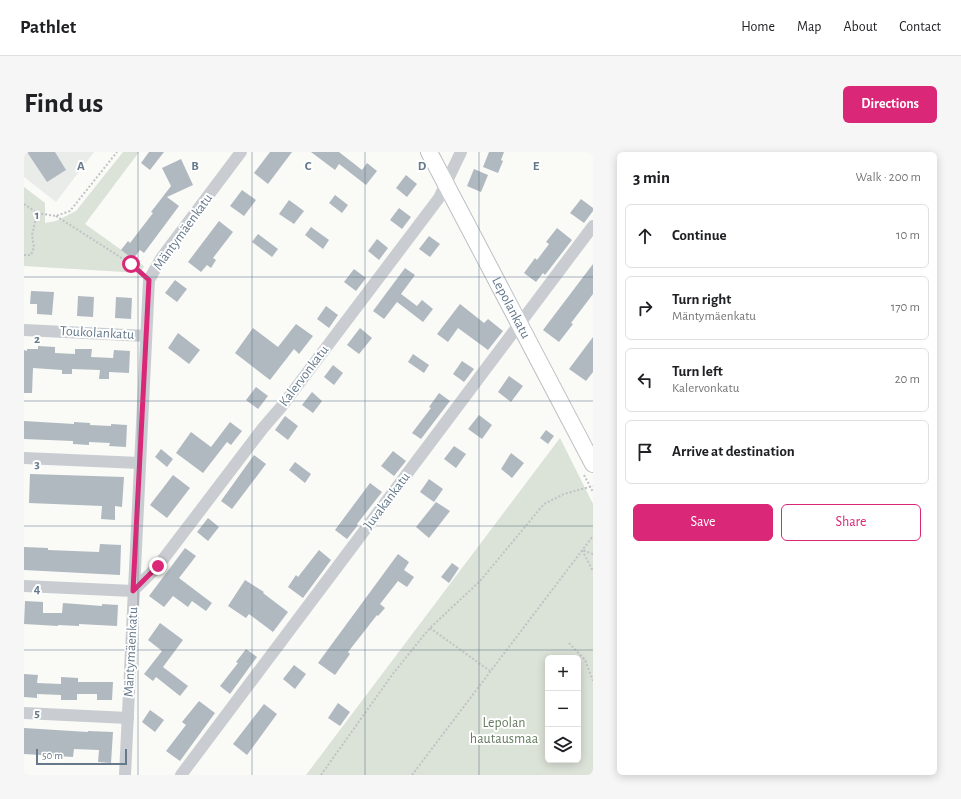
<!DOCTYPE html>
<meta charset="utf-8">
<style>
body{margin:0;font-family:"Alegreya Sans",sans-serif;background:#f6f6f6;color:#202124}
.controls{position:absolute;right:12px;bottom:12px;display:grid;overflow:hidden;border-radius:6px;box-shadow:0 2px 10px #0003}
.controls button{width:36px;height:36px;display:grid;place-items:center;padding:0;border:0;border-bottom:1px solid #e0e0e0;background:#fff;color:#202124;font:20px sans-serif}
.scale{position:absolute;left:12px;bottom:10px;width:91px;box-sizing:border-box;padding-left:4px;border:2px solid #65798b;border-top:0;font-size:11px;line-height:14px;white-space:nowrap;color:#65798b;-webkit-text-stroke:3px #fff;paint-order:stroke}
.stop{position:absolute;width:12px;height:12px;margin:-9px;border:3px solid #db2777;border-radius:50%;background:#fff}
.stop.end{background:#db2777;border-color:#fff;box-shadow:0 1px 4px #0008}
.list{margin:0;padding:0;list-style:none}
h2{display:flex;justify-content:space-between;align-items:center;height:52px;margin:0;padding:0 16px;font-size:17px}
h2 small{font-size:13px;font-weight:400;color:#757577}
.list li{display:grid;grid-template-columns:26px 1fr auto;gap:12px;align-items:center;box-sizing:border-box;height:64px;margin:0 8px 8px;padding:0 8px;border:1px solid #e0e0e0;border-radius:6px}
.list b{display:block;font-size:15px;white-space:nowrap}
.list p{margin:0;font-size:13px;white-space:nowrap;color:#757577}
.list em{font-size:13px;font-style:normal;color:#757577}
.actions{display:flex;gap:8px;padding:12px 16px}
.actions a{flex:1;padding:9px 0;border:1px solid #db2777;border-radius:6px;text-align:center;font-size:14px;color:#db2777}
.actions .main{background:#db2777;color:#fff}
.icon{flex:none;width:22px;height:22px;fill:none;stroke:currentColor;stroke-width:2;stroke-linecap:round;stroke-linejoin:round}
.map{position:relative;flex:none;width:569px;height:623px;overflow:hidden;border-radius:6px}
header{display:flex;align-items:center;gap:24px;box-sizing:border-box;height:56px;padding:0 20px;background:#fff;border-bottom:1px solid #e0e0e0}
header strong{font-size:19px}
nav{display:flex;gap:22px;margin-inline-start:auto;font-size:14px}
.intro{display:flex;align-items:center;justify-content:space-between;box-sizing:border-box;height:96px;padding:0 24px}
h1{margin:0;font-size:28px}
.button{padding:10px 18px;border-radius:6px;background:#db2777;color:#fff;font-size:14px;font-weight:700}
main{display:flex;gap:24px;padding:0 24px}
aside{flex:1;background:#fff;border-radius:6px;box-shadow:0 2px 10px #0003}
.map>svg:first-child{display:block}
.built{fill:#eaecea}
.green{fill:#dbe2d7;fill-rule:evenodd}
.building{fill:#b0b9c0}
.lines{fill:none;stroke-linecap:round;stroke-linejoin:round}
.major-casing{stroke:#bcc0c4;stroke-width:18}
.path{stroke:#c0c3c5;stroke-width:2;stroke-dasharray:2 2;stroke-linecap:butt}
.minor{stroke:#c9cdd1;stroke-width:12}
.major{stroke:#fff;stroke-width:16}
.route{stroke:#db2777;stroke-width:5}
.grid{fill:none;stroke:#65798b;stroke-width:1;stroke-opacity:0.55}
.labels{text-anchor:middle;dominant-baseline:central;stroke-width:4;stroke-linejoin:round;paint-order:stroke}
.street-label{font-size:14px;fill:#65798b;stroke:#fff}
.park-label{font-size:14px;fill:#667c61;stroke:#fff}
.grid-label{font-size:13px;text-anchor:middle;font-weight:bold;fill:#65798b;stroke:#fff;stroke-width:4;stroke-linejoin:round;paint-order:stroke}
</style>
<header>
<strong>Pathlet</strong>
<nav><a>Home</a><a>Map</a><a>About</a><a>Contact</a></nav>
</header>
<div class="intro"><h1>Find us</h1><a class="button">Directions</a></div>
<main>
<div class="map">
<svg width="569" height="623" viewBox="0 0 569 623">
<rect width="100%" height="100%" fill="#fafaf7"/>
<path class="built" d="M0,0H70L32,50L0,25Z"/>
<g class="green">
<path d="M99,0H115L61,72L120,114L117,121L0,114V35L21,51V71L32,69L52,59Z"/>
<path d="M536,286L569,352V623H282ZM524,506H554V608H524Z"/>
</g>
<g class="building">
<path d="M3,0H31L42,18L23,30Z"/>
<path d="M125,0H140L126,18L117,11Z"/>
<path d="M246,0H268L244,32L230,21Z"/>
<path d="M287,0H315L338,18L343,11L353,19L342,33L315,12L311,18Z"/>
<path d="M465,0H480L477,8L479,9L474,21L459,15Z"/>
<path d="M157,7L169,33L143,45L155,54L120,101L116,98L109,107L97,98L104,89L106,91L129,61L127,60L147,34L138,16Z"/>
<path d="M450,17L464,23L457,40L443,34Z"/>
<path d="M382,23L393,32L383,45L372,36Z"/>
<path d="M218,38L232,48L220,64L206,54Z"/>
<path d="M311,43L324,53L318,61L305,51Z"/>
<path d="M557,47L569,56V59L560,71L546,61Z"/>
<path d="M265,48L280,59L270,72L255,62Z"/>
<path d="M375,56L387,65L378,77L366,68Z"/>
<path d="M195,69L209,80L189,106L192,108L187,116L183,113L177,120L164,110Z"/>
<path d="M287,75L305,88L299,97L281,83Z"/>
<path d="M533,76L548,88L521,123L519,121L512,130L500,121L511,106L513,108L525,92L522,90Z"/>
<path d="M234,82L254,97L248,105L228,90Z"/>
<path d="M405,84L416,92L406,105L395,97Z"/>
<path d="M353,87L364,96L355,108L344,99Z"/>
<path d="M569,112V142L547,171L549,172L535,190L519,178Z"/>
<path d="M381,116L391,123L377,142L393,154L398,148L409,157L399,170L373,150L360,167L349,159Z"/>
<path d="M330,117L342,126L332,139L320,130Z"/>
<path d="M151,128L163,137L153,150L141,141Z"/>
<path d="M7,139L30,140L28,163L13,162V152H6Z"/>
<path d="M54,144L70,145L69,165L53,164Z"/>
<path d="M92,145L108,146L107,167L91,166Z"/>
<path d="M436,152L460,171L464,167L479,179L464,198L434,176L424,190L413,182Z"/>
<path d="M302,154L314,163L305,176L293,167Z"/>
<path d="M272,172L289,184L275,202L270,197L246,228L211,201L229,176L254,195Z"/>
<path d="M336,176L348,186L335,202L323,193Z"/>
<path d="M154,181L176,198L165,212L144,196Z"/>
<path d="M569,185V220L562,229L545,217Z"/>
<path d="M14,194L31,195V201L51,202V197H68L67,205L89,206L90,198L106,199L105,221L85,220V227H75L76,218L48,217V222H38V218L9,216L8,241H0V198L3,199V197H14Z"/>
<path d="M389,202L405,213L400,221L384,210Z"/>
<path d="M438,209L450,217L440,230L429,222Z"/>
<path d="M309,213L319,221L310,233L300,225Z"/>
<path d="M485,224L499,234L487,250L474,240Z"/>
<path d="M232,235L244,244L234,257L222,248Z"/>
<path d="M288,240L298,249L289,261L278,253Z"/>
<path d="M415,241L426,249L397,287L388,281L407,256L405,255Z"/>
<path d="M455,263L468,273L458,287L444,277Z"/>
<path d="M261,264L274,274L264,288L251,278Z"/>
<path d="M0,269L50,272V270L66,271V273L87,274V272L103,273L102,295L85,294L86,291L65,290V293L49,292V289L0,287Z"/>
<path d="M206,270L218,279L207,293L203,290L179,321L152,301L167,280L187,295Z"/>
<path d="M522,278L530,284L524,292L516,286Z"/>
<path d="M430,294L442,302L432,316L420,307Z"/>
<path d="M137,297L149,307L143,315L131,305Z"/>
<path d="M369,299L382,309L370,324L357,314Z"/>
<path d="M487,301L500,311L488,326L477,317Z"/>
<path d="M230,303L242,312L208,357L197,349Z"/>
<path d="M271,310L287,322L281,331L265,318Z"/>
<path d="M6,322L100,325L98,355L91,354V368L77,367L78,354L5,351Z"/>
<path d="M149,323L166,336L143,366L126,353Z"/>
<path d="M405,327L419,337L410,350L396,340Z"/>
<path d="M346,331L358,340L333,372L334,373L323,387L311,378Z"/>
<path d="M412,350L426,359L405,386L392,375Z"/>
<path d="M184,366L195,375L184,389L173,380Z"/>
<path d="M76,392L97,393L96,423L0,418V395L24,396V398L75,400Z"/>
<path d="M161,396L172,404L155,426L188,451L182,459L168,449L164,455L149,444L140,455L125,444Z"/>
<path d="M295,398L307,408L279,446L264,435L272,423L274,425Z"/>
<path d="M374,402L385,410L380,418L390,425L383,435L374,429L356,452L361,456L354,464L353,463L324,500L326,502L311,523L294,511Z"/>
<path d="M428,411L435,416L425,431L417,425Z"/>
<path d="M221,428L240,440L239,441L264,460L249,480L225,462L222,466L204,454Z"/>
<path d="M1,449L19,450V461H38L39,451L78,454V452L94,453L93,474L55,472V474L34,473V474L0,472Z"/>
<path d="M136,471L159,488L139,515L164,534L156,544L132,525L129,529L120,522L138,499L124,488Z"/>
<path d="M222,497L233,505L206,542L196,534L214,511L212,510Z"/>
<path d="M270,513L282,522L271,537L259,527Z"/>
<path d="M0,522L14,523L13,531L37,532V525L54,526V530H89L88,548H73V542H53V548H37V543L13,542V546L0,545Z"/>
<path d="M175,549L191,561L156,609L142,599L162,573L158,570Z"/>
<path d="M314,551L326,560L316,574L304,566Z"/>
<path d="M240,552L253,562L223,603L209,592Z"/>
<path d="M126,558L140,568L131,580L118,570Z"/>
<path d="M0,576L64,580V579L89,580L87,611L74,610L75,598L50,597L49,605L0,602Z"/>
</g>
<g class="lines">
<g class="major-casing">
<g id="major">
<path id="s1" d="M405,0L569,312"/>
</g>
</g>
<g class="path">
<path d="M0,52L13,61L32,64L46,59L93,0"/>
<path d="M32,64L107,112L116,120"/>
<path d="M0,103H7L10,95L8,83L13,61"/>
<path d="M560,323L569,340"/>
<path d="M569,402L558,398L569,419"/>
<path d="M406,476L466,519"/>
<path d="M545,491L561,508L569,529"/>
<path d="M297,623L368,523L396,488L406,476L456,429L520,352L540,342L569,334"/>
<path d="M388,623L569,384"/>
</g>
<g class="minor">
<path d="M0,178L122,184"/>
<path d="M0,306L116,311"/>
<path d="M0,434L109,439L134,414L239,276L258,254L415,46L437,0"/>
<path d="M0,561L104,566"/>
<path d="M101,623L125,128L138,105L217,0"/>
<path d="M157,623L569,74"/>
</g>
<use href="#major" class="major"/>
</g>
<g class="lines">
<path class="route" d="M107,112L125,128L109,439L134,414"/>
</g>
<path class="grid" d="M114,0V623M228,0V623M341,0V623M455,0V623M0,125H569M0,249H569M0,374H569M0,498H569"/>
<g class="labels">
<g class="street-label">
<text transform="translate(159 80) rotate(-54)">Mäntymäenkatu</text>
<text stroke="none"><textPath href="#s1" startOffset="176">Lepolankatu</textPath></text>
<text transform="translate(73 181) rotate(3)">Toukolankatu</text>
<text transform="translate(280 224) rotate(-53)">Kalervonkatu</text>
<text transform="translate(363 349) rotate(-53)">Juvakankatu</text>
<text transform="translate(107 500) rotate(-87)">Mäntymäenkatu</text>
</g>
<g class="park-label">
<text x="480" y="571">Lepolan<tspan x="480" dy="16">hautausmaa</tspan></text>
</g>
</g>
<g class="grid-label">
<text x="57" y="18">A</text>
<text x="171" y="18">B</text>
<text x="284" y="18">C</text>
<text x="398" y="18">D</text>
<text x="512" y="18">E</text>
<text x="13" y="67">1</text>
<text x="13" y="191">2</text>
<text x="13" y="316">3</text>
<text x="13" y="441">4</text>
<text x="13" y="565">5</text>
</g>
</svg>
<div class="controls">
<button>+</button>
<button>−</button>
<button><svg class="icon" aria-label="layers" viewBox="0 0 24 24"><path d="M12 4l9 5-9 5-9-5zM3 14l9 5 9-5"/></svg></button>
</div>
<div class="scale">50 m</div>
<div class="stop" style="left:107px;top:112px"></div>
<div class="stop end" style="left:134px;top:414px"></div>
</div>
<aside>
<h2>3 min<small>Walk · 200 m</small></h2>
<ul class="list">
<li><svg class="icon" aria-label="ahead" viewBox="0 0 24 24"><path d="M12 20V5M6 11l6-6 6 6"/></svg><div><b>Continue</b></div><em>10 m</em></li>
<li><svg class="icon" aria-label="right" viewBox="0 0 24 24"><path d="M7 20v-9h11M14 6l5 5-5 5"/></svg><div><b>Turn right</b><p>Mäntymäenkatu</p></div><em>170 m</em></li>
<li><svg class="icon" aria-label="left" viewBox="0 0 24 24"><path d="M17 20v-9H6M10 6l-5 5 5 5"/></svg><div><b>Turn left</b><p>Kalervonkatu</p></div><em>20 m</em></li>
<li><svg class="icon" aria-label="arrive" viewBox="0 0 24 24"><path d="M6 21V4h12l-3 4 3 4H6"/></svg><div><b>Arrive at destination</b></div></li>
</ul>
<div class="actions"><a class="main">Save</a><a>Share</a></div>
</aside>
</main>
